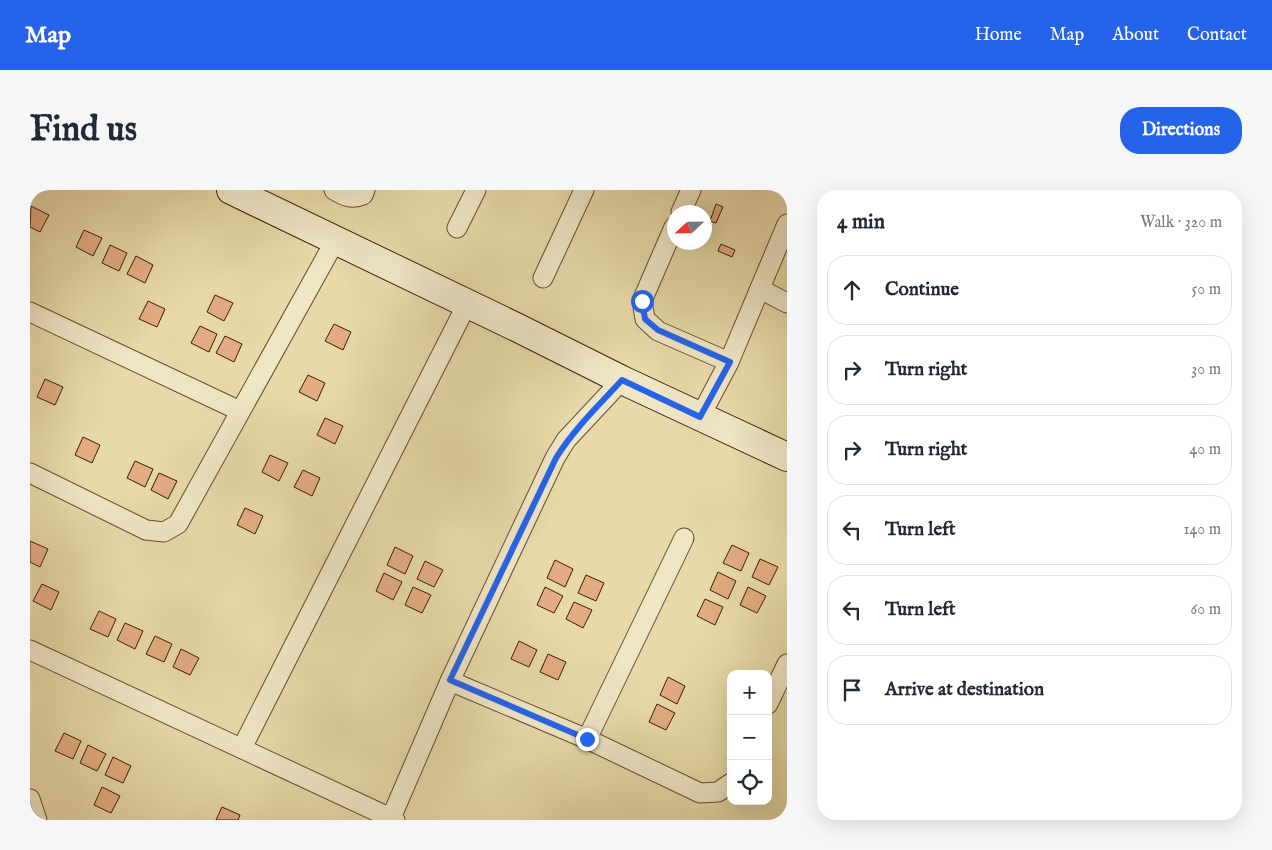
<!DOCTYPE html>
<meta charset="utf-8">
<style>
body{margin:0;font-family:"IM FELL English",serif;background:#f6f6f7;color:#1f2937}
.controls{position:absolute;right:15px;bottom:15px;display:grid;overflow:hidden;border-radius:10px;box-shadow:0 5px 20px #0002}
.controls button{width:45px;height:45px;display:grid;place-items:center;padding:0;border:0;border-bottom:1px solid #e0e1e3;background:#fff;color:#1f2937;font:25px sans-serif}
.compass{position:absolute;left:637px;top:15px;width:45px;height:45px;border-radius:50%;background:#fff;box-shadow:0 5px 20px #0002;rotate:248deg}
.stop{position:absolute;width:15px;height:15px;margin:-11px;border:4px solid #2563eb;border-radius:50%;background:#fff}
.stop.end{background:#2563eb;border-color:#fff;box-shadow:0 1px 5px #0008}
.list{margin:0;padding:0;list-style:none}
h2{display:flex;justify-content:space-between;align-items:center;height:65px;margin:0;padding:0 20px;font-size:21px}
h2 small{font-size:16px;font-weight:400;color:#747a83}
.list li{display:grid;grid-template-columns:32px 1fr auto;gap:15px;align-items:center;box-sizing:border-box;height:70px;margin:0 10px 10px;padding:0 10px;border:1px solid #e0e1e3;border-radius:20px}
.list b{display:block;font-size:19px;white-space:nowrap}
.list em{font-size:16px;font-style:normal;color:#747a83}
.icon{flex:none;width:28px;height:28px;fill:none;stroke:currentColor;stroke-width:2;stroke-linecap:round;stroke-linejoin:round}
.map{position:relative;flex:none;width:757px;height:630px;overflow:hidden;border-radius:20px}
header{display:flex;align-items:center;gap:30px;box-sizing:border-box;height:70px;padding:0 25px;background:#2563eb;color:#fff}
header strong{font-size:24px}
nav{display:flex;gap:28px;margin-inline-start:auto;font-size:18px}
.intro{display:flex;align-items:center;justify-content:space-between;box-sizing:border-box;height:120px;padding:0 30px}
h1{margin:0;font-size:35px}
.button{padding:12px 22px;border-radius:20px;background:#2563eb;color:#fff;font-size:18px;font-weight:700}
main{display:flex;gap:30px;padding:0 30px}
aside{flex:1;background:#fff;border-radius:20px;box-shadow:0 5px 20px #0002}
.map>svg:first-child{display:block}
.building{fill:#e3ac82;stroke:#3b1d04}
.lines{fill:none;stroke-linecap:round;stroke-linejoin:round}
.street-casing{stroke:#664c2d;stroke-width:21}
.secondary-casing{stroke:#3b1d04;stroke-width:30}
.street{stroke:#efe6c6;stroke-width:19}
.secondary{stroke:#efe6c6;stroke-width:28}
.route{stroke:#2563eb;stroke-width:6}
</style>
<header>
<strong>Map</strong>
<nav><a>Home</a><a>Map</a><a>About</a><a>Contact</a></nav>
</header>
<div class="intro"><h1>Find us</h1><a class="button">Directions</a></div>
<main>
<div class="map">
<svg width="757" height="630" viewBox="0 0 757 630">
<rect width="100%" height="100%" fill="#e7d9a8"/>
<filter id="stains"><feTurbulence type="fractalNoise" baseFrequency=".004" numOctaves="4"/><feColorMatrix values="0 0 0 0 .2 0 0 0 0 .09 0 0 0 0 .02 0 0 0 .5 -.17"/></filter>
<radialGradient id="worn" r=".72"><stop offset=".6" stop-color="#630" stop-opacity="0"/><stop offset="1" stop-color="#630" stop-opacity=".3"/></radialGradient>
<g class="building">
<path d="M686,14L693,17L686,33L680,31Z"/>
<path d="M1,16L19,25L10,42L0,37Z"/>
<path d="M54,40L72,48L63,66L46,57Z"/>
<path d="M691,54L705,60L702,67L688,61Z"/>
<path d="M80,55L97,63L89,81L72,73Z"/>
<path d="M106,66L123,75L115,93L97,84Z"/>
<path d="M185,105L203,113L194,131L177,122Z"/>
<path d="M118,111L135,119L127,137L109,129Z"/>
<path d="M304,134L321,142L313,160L295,151Z"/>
<path d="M170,136L187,144L179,162L161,153Z"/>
<path d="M195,146L212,154L204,172L186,163Z"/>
<path d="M278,185L295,193L287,211L269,202Z"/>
<path d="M15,189L33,197L25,215L7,207Z"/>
<path d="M295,228L313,236L305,254L287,245Z"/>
<path d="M53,247L70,255L62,273L45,265Z"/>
<path d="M240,265L258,273L249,291L232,282Z"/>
<path d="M105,271L123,279L115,297L97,288Z"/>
<path d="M273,280L290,288L282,306L264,297Z"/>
<path d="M129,283L147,291L138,309L121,300Z"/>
<path d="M215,318L233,326L225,344L207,335Z"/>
<path d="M0,351L18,359L10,377L0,372Z"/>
<path d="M702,355L719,363L711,381L693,373Z"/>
<path d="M365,357L383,366L375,384L357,375Z"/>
<path d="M730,369L748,377L739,395L722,387Z"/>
<path d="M525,370L543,379L535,397L517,388Z"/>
<path d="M395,371L413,380L404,397L387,389Z"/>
<path d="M688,382L706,391L698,409L680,400Z"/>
<path d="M354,383L372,392L363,410L346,401Z"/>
<path d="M556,385L574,393L566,411L548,403Z"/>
<path d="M12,394L29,402L21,420L3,411Z"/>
<path d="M383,397L401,405L392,423L375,415Z"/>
<path d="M515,397L533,406L524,423L507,415Z"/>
<path d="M718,397L736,406L727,423L710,415Z"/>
<path d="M675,409L693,417L685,435L667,426Z"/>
<path d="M544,412L562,420L553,438L536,429Z"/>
<path d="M69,421L86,429L78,447L60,439Z"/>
<path d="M95,433L113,441L105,459L87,450Z"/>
<path d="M125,446L142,454L134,472L116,464Z"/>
<path d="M489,451L507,460L499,477L481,469Z"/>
<path d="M151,459L169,468L160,485L143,477Z"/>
<path d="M518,464L536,472L528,490L510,482Z"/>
<path d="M638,487L655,496L647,514L630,505Z"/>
<path d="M627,514L645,523L636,540L619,532Z"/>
<path d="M34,543L51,551L43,569L25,561Z"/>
<path d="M58,555L76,564L67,581L50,573Z"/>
<path d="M83,567L101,576L93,593L75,585Z"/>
<path d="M72,597L90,606L81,623L64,615Z"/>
<path d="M192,617L210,625L208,630H186Z"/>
</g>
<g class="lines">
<g class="street-casing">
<g id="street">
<path d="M304,0C314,6 321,10 333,5L335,0"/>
<path d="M651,22L661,0"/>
<path d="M644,37L612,111L615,129L628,141L699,172"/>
<path d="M427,38L446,0"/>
<path d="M513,88L554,0"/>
<path d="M730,99L757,113"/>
<path d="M0,122L210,221"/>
<path d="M670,227L699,172L757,34"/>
<path d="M0,283L116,340L134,342L148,334L305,51"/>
<path d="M0,460L365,630"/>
<path d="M420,491L557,549L670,603L688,602L701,593"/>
<path d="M738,514L757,474"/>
<path d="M557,549L654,348"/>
<path d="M212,558L437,114"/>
<path d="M0,609L7,630"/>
<path d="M361,628L420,491L525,268L536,250L592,190"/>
</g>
</g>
<g class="secondary-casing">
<path id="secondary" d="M201,0L488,138L592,190L757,267"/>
</g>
<use href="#street" class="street"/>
<use href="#secondary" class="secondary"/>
</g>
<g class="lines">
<path class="route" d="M557,549L420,490L526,268C544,239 569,215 592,190L670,227L700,172L628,140L615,129L612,111"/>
</g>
<rect width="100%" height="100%" filter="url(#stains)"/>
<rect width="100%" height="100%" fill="url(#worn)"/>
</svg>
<div class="controls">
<button>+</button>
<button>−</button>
<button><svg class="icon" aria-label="locate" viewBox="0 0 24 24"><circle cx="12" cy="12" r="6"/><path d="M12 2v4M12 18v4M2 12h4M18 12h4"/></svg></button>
</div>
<svg class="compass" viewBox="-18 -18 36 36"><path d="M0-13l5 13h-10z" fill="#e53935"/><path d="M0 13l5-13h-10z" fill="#747a83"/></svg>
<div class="stop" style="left:612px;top:111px"></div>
<div class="stop end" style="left:557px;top:549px"></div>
</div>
<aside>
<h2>4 min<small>Walk · 320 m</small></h2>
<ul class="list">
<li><svg class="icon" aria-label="ahead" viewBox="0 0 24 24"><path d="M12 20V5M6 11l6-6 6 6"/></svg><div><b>Continue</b></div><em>50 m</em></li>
<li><svg class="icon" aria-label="right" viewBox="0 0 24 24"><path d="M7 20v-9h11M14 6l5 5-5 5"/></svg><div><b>Turn right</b></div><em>30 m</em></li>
<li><svg class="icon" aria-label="right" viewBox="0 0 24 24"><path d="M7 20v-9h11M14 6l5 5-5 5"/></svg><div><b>Turn right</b></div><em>40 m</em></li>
<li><svg class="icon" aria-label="left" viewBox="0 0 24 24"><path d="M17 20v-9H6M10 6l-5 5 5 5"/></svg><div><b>Turn left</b></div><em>140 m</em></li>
<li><svg class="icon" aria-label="left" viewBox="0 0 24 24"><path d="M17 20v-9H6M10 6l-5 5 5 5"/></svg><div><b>Turn left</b></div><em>60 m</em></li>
<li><svg class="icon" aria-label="arrive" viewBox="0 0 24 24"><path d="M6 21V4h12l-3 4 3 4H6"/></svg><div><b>Arrive at destination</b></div></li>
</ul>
</aside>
</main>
